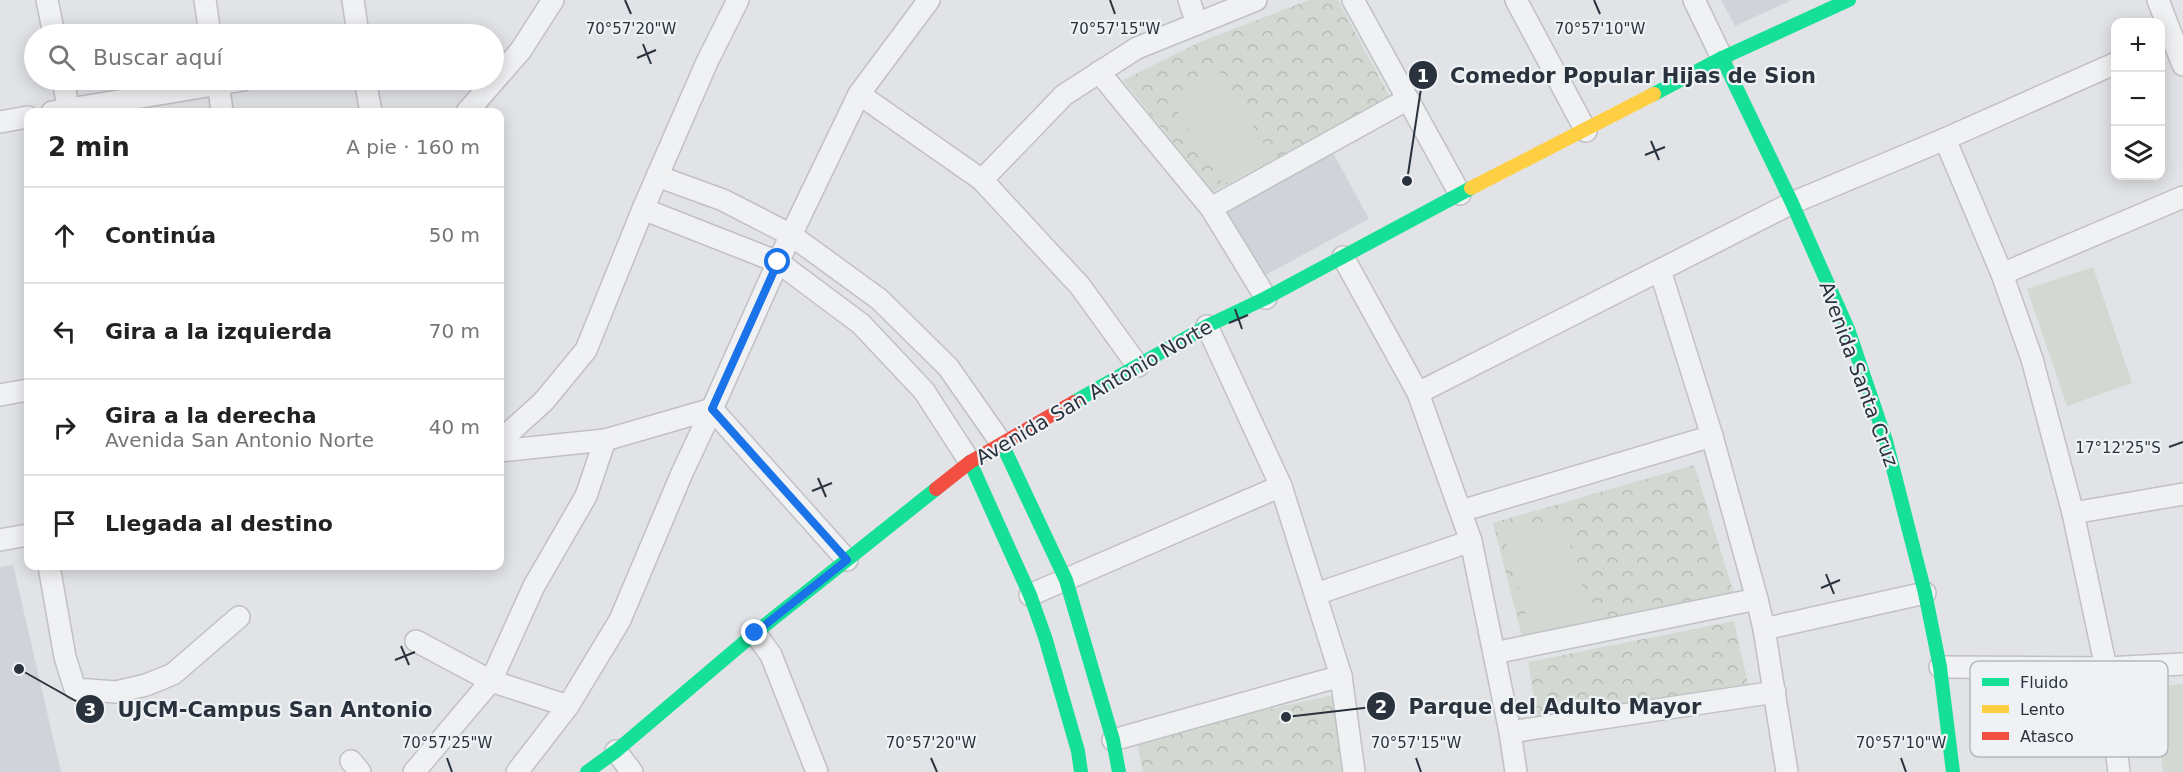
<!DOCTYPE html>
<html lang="es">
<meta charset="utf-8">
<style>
body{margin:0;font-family:"DejaVu Sans",sans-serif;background:#f6f6f6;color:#222}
.controls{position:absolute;right:18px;top:18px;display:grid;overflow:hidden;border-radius:12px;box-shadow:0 3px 15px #0003}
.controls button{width:54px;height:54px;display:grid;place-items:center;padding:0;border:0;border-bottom:2px solid #e0e0e0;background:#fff;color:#222;font:30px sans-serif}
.stop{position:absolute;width:18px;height:18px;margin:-14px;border:4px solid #1a73e8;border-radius:50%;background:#fff}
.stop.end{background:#1a73e8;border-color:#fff;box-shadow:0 2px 6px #0008}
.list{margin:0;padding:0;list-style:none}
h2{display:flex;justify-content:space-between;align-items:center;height:78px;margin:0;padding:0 24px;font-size:26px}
h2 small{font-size:20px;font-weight:400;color:#767676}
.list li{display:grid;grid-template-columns:39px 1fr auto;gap:18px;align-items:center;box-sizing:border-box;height:96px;padding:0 24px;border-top:2px solid #e0e0e0}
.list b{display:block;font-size:22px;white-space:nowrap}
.list p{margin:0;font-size:20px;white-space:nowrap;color:#767676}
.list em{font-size:20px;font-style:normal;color:#767676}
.icon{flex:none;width:33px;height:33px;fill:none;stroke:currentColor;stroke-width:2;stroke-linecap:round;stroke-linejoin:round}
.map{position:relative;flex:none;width:2183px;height:772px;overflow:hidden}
.search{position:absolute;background:#fff;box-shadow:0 3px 15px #0003;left:24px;top:24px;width:480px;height:66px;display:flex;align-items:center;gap:15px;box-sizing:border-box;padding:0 21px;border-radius:33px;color:#767676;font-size:22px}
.panel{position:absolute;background:#fff;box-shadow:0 3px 15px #0003;left:24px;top:108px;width:480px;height:462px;border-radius:12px}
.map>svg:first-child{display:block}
.built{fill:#d0d3d9}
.park{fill:url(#park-crowns)}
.pitch{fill:#d3d9d2}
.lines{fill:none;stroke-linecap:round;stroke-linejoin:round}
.street-casing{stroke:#c0c1c4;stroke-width:24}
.street{stroke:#f0f1f3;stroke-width:21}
.fast{stroke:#16e098;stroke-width:14}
.slow{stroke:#ffcf43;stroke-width:14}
.jam{stroke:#f24e42;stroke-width:14}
.route{stroke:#1a73e8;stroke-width:8}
.ticks{fill:none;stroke:#2a333d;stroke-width:2}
.labels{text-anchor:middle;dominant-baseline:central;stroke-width:4.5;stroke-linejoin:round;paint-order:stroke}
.street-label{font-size:20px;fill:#2a333d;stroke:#eff2f5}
.key{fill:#eff2f5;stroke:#b4b9be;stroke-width:1.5}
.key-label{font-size:16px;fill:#2a333d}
.ticks-label{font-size:15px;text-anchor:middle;fill:#2a333d;stroke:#eff2f5;stroke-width:4.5;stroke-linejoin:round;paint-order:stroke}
.leader{fill:none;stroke:#2a333d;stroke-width:2}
.callout-dot{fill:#2a333d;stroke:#eff2f5;stroke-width:2}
.mark-label{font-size:18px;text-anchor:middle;font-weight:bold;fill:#fff}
.callout-label{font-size:21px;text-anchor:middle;font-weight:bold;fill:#2a333d;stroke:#eff2f5;stroke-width:4.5;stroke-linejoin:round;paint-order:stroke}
</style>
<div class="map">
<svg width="2183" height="772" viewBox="0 0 2183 772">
<defs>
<pattern id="park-crowns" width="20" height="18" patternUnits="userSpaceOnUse" patternTransform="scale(1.5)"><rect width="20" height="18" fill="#d3d9d2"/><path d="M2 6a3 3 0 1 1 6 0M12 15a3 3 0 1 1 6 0" fill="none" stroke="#b5bbb5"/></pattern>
</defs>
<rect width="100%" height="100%" fill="#e1e3e6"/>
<g class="built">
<path d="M1721,0H1792L1735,26Z"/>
<path d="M1332,151L1369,219L1262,277L1224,211Z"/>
<path d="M13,565L61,772H0V567Z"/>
</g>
<g class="park">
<path d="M1309,0H1338L1390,97L1213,192L1123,80L1200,42Z"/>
<path d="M1694,465L1737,603L1524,644L1493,523Z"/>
<path d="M1734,621L1748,684L1538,722L1528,662Z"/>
<path d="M1333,695L1347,772H1143L1136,739Z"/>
</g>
<g class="pitch">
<path d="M1217,68L1272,156L1223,185L1169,98Z"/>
<path d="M2093,267L2132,383L2067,406L2027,289Z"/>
<path d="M1562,517L1593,623L1533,640L1503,534Z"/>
<path d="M2183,684V772H2163L2153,687Z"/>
</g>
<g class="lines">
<g class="street-casing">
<g id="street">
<path d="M47,0L54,34"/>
<path d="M205,0L210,34"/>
<path d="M353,0L358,34"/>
<path d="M1189,0L1197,24"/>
<path d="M1353,0L1460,194"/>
<path d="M1516,0L1586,131"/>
<path d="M1694,0L1722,58"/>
<path d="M2158,0L2183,65"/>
<path d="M1099,72L1211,208L1266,298"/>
<path d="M63,80L69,112"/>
<path d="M218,80L222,112"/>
<path d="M365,80L371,112"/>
<path d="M859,94L982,180L1080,286L1138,366"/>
<path d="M52,112L243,80"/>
<path d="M467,112L521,50L553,0"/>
<path d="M0,122L28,117"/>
<path d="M1945,139L2002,274L2032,359L2073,513L2106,668L2119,772"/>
<path d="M657,176L723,200L791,235L879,299L948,367L1002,444"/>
<path d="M982,180L1064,95L1137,48L1256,0"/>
<path d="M1211,208L1408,99"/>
<path d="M643,209L778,262L861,324L924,391L970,462"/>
<path d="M1343,257L1418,393L1471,541L1510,732L1516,772"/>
<path d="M1660,270L1712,436L1757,599L1764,629L1787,772"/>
<path d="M2002,274L2183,197"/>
<path d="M1207,326L1281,486L1341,676L1354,772"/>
<path d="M1418,393L1792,203L1945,139L2116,63"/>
<path d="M0,395L28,390"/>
<path d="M500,441L544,401L586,350L643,209L707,62L738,0"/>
<path d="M500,451L605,440L712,409L682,473L620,620L568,706L517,772"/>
<path d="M1461,511L1712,436"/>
<path d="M2073,513L2183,494"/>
<path d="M0,540L28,535"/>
<path d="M847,560L712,409L778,262L859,94L929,0"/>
<path d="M49,566L65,657L75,689L116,692L146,685L173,674L239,617"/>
<path d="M1316,594L1471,541"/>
<path d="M1030,595L1281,486"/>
<path d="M1764,629L1925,593"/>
<path d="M755,633L771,655L817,772"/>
<path d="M416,641L491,681L568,706"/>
<path d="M1494,653L1757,599"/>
<path d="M1940,667L2106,668L2183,664"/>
<path d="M1510,732L1775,692"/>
<path d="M1113,740L1341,676"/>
<path d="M616,751L632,772"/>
<path d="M351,761L360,772"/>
<path d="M414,772L491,681L534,586L586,496L605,440"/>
</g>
</g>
<use href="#street" class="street"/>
<g class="fast">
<path d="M1722,58L1792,203L1848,329L1886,441L1925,593L1940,667L1953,772"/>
<path d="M1654,94L1722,58L1849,0"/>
<path d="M1074,402L1207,326L1266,298L1471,188"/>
<path d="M1002,444L1066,580L1113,740L1119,772"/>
<path d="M970,462L1030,595L1045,637L1078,751L1081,772"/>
<path d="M587,772L616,751L755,633L936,489"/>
</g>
<path class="slow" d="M1471,188L1654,94"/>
<path class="jam" d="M936,489L970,462L1074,402"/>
</g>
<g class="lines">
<path class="route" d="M755,633L847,560L712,409L778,262"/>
</g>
<path class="ticks" d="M625,0L631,14M1110,0L1115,14M1594,0L1600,14M643,44L651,64M637,58L656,50M1651,141L1659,160M1645,155L1665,147M1235,309L1242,329M1229,323L1248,315M2169,447L2183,442M818,478L826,497M812,491L832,483M1826,574L1834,594M1821,588L1840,580M401,646L409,665M395,660L415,652M447,758L452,772M931,758L937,772M1416,758L1421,772M1901,758L1906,772"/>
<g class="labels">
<g class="street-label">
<text transform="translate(1859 374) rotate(70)">Avenida Santa Cruz</text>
<text transform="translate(1094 392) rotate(-30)">Avenida San Antonio Norte</text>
</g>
</g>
<rect x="1970" y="661" width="198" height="96" rx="9" class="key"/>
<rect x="1982" y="678" width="27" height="8" fill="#16e098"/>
<rect x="1982" y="705" width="27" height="8" fill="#ffcf43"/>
<rect x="1982" y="732" width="27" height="8" fill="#f24e42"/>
<g class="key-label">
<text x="2020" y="688">Fluido</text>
<text x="2020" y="715">Lento</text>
<text x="2020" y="742">Atasco</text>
</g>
<g class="ticks-label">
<text x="631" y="34">70°57'20"W</text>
<text x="1115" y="34">70°57'15"W</text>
<text x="1600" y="34">70°57'10"W</text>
<text x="2118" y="453">17°12'25"S</text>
<text x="447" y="748">70°57'25"W</text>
<text x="931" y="748">70°57'20"W</text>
<text x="1416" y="748">70°57'15"W</text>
<text x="1901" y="748">70°57'10"W</text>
</g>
<path class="leader" d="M1407 181L1423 75M1286 717L1381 706M19 669L90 709"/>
<g class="callout-dot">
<circle cx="1407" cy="181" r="6"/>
<circle cx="1286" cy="717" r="6"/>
<circle cx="19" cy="669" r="6"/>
<circle cx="1423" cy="75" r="15"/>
<circle cx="1381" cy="706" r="15"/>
<circle cx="90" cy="709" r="15"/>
</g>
<g class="mark-label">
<text x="1423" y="82">1</text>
<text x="1381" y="713">2</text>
<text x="90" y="716">3</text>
</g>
<g class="callout-label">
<text x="1633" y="83">Comedor Popular Hijas de Sion</text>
<text x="1555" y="714">Parque del Adulto Mayor</text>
<text x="275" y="717">UJCM-Campus San Antonio</text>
</g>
</svg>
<div class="controls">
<button>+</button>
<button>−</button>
<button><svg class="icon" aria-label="layers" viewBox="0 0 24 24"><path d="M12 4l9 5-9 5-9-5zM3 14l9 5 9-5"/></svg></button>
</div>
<div class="stop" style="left:778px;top:262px"></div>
<div class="stop end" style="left:755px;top:633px"></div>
<div class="search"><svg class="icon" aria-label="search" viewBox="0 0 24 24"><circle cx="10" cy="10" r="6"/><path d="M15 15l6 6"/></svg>Buscar aquí</div>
<section class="panel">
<h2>2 min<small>A pie · 160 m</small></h2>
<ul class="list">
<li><svg class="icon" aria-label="ahead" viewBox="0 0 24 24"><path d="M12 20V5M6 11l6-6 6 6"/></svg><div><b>Continúa</b></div><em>50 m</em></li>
<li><svg class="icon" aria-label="left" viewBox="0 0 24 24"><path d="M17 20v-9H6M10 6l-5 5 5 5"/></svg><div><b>Gira a la izquierda</b></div><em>70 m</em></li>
<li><svg class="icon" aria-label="right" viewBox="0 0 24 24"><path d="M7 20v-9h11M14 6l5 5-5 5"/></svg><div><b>Gira a la derecha</b><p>Avenida San Antonio Norte</p></div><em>40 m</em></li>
<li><svg class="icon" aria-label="arrive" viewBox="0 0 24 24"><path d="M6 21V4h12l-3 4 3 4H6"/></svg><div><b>Llegada al destino</b></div></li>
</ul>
</section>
</div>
